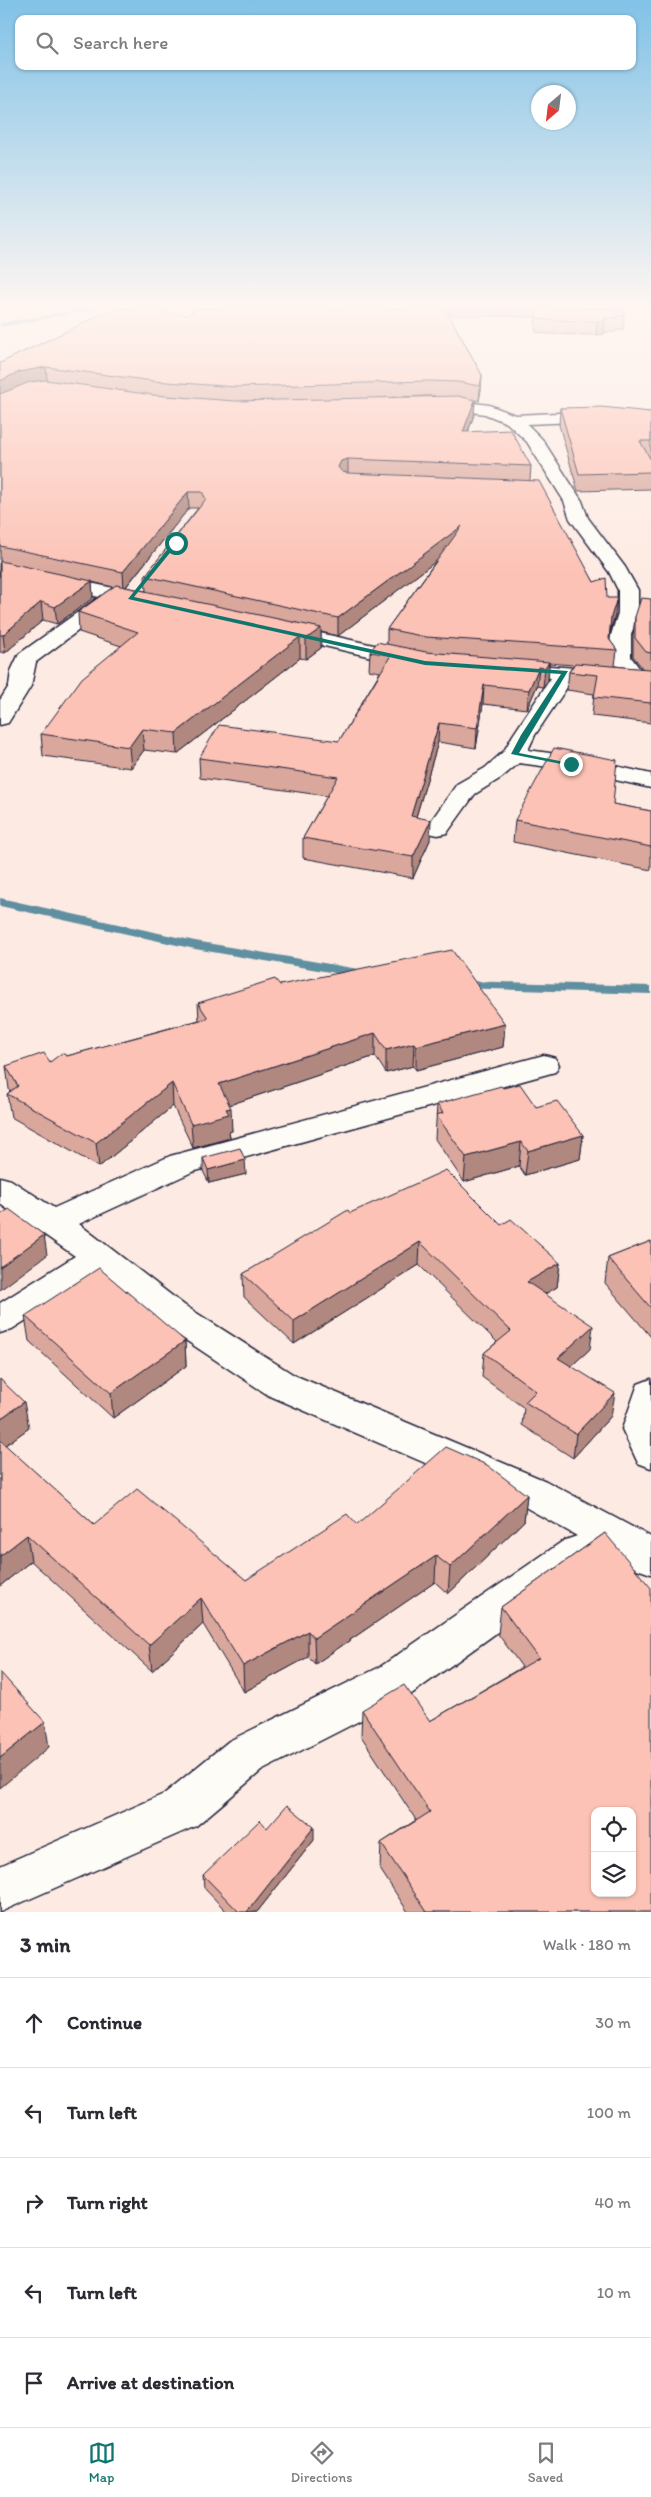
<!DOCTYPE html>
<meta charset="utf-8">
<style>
body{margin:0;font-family:Itim,sans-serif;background:#f2f2f3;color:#2b2b33}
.controls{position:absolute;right:15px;bottom:15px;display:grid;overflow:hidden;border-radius:10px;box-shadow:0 1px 4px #0004}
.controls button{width:45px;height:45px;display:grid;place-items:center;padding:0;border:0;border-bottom:1px solid #e1e1e2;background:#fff;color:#2b2b33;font:25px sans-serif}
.compass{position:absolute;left:531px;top:85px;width:45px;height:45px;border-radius:50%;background:#fff;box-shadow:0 1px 4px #0004;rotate:208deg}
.stop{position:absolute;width:15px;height:15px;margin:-11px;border:4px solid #0f766e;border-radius:50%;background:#fff}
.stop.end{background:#0f766e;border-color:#fff;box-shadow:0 1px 5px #0008}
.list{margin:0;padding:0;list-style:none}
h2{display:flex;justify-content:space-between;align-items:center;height:65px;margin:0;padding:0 20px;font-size:21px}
h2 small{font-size:16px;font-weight:400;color:#7c7c81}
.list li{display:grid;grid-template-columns:32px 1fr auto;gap:15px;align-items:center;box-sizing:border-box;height:90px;padding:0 20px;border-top:1px solid #e1e1e2}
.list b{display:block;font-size:19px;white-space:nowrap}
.list em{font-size:16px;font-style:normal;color:#7c7c81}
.icon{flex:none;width:28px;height:28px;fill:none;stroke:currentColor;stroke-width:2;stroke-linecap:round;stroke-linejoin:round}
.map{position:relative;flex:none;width:651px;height:1912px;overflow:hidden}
.search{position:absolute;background:#fff;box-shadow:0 1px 4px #0004;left:15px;right:15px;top:15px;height:55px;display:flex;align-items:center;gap:12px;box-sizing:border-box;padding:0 18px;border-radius:10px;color:#7c7c81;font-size:19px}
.sheet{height:515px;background:#fff}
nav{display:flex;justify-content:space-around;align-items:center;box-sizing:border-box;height:70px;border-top:1px solid #e1e1e2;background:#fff;font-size:14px;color:#7c7c81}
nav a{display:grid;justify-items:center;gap:2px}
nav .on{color:#0f766e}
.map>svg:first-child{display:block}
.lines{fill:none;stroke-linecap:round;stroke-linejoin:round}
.stream{fill:#5f8fa1;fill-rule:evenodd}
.minor-casing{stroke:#22223b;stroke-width:3}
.minor{fill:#fdfcf7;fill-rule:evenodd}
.wall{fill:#d9a79c;stroke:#22223b;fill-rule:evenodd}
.shaded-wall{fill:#b0887f;stroke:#22223b}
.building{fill:#fcc2b5;stroke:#22223b;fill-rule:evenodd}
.route{fill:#0f766e}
</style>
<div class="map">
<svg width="651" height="1912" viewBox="0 0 651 1912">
<rect width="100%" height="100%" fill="#fdebe3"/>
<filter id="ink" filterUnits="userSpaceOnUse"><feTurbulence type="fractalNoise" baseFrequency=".02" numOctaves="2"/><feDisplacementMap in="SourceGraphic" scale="10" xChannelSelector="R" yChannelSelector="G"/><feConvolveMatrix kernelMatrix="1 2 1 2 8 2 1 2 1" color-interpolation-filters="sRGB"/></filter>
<g filter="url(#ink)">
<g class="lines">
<g class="stream">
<path d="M90,308H103L0,327V323Z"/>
<path d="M0,898L195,941L364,970L370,974L364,978L195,949L0,906Z"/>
<path d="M461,981L651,986V994L456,988L455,985Z"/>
</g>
<g class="minor-casing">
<g id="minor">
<path d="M438,398L489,405L515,415L600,411L651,417V427L600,421L527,424L542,439L582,501L588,518L625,567L638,590V613L631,635V657L646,677L643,682L635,684L627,682L609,657L611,635L618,613V590L609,572L570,519L564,501L527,442L507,423L485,414L432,406L430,403L432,400Z"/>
<path d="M0,564L142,594L149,596L152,600L149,604L142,606L118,601L36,662L31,686L8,723L0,725V700L9,686L11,671L19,654L99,597L0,576Z"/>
<path d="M284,625L414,654L417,659L414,664L406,665L277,635L274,631L277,627Z"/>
<path d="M510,663L615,671L618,676L615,681L607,683L572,680L535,735L528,750L571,756L651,774V788L571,770L519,763L501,778L475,794L447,833L438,835L429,833L426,828L457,784L485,768L504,751L513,735L551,678L502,674L499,669L502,664Z"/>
<path d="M544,1055L555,1058L559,1065L555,1072L192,1172L79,1224L184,1305L294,1375L546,1481L651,1537V1574L637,1569L593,1545L597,1553L591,1565L410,1695L261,1771L196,1826L0,1912V1866L164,1794L229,1741L380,1667L563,1541L577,1536L518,1503L268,1395L160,1323L98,1275L12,1329L0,1333V1303L75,1256L0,1204V1177L11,1180L54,1208L170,1156Z"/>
<path d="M651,1379V1468L638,1463L622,1429L638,1384Z"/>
</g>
</g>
<use href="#minor" class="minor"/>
</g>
<g class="wall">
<path d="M199,308H622L624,316L623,330H616L615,332H604V334L596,335L547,334L536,332L535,317L449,315L482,375L481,390L479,401L475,400L474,415L468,432L531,466L530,480L594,582L607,598L615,615L610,633L609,639L617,650L615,666L643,669L633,656V635L635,617L651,599V723L592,716L594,694L567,690L569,672L573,665L549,663L548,681L543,687L537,686L527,709L483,704L476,748L438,742L416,817L430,840L413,878L303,858V838L327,796L200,778L199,758L339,741L380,672L369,670L370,652L387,644V629L436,561L338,636L321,632V648L306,659L300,658L177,754L144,750L131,768L43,756L41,734L121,646L79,632L78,612L113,587L92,582L93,598L57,624L43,620L5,653L0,652V363L187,315ZM427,396H435L378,398ZM189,508H198L145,576L146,591L126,587Z"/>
<path d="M560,408L651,412V458H650L651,460V489L578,491L559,425Z"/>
<path d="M613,804L651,811V870L513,842L515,820Z"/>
<path d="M280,985L505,1024L503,1047L416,1070L413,1066L386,1073L375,1056L229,1105L232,1131L229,1132L230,1138L193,1148L173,1106L99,1167L11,1117L7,1094L10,1092L9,1089L6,1066L50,1062L67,1056L199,1020L198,1003Z"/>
<path d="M503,1088L536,1107L583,1135L580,1159L525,1175L519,1166L464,1182L435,1139L437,1104Z"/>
<path d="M203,1158L246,1174L209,1183L203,1171Z"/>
<path d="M350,1213L501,1225L560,1263L557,1287L545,1294L590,1349L571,1366L611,1416L573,1458L522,1425L524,1408L482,1377L484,1353L497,1342L419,1265L294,1344L244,1297L243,1274Z"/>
<path d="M651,1241V1337L605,1283L608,1258Z"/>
<path d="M25,1316L185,1341L186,1366L113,1418L29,1341Z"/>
<path d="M0,1379L29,1428L5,1445L94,1525L246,1580L357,1525L527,1495L524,1521L448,1594L435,1582L315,1664L308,1657L244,1692L203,1624L152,1671L31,1561L0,1586Z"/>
<path d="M605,1533L651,1912H408L380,1869L381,1843L416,1820L361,1736L362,1710L430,1721L522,1667L498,1634L501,1607Z"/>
<path d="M267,1828L314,1840L257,1912H227L204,1888L203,1875Z"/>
</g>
<g class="shaded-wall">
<path d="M605,320L604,334L596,335L597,321Z"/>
<path d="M46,367L47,381L0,396V381L19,372Z"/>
<path d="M482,375L481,390L479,401L480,386Z"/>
<path d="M475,400L474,415L462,447L463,432Z"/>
<path d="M348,459V475L338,483V467L341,461Z"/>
<path d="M188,492L189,508L124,589L123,572Z"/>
<path d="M462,526L461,542L338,636V618Z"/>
<path d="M92,581L93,598L57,624L55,607Z"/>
<path d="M617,598L615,615L609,634L611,617Z"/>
<path d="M41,602L43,620L5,653L3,635Z"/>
<path d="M321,628V648L306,659V639Z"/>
<path d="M300,637V658L177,754L176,733Z"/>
<path d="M549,662L548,681L543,687L545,668Z"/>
<path d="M539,667L537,686L527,709L529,690Z"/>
<path d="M484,685L483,704L476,748L477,728Z"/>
<path d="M439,723L438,742L410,837L411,816Z"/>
<path d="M142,729L144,750L131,768L129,747Z"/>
<path d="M431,820L430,840L413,878V857Z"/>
<path d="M505,1024L503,1047L416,1070V1046Z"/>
<path d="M375,1033V1056L220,1108L219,1084Z"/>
<path d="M414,1043L413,1066L386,1073V1050Z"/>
<path d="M172,1083L173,1106L99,1167L96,1143Z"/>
<path d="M231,1108L232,1131L229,1132L230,1138L193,1148L191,1124L226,1109Z"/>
<path d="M583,1135L580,1159L525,1175L528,1151Z"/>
<path d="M521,1142L519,1166L464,1182L466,1157Z"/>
<path d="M245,1160L246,1174L209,1183L208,1170Z"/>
<path d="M44,1235L47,1255L0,1290V1267Z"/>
<path d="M420,1242L419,1265L294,1344V1321Z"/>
<path d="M560,1263L557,1287L525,1305L527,1282Z"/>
<path d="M593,1326L590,1349L555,1381L558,1358Z"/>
<path d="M185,1341L186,1366L113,1418L111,1393Z"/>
<path d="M615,1393L611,1416L573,1458L576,1434Z"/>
<path d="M24,1402L29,1428L0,1449V1419Z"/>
<path d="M527,1495L524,1521L448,1594L450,1567Z"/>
<path d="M27,1535L31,1561L0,1586V1556Z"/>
<path d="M436,1556L435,1582L315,1664L314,1638Z"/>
<path d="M201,1598L203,1624L152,1671L149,1645Z"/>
<path d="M308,1631V1657L244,1692L243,1666Z"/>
<path d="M45,1722L49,1747L0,1788V1758Z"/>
<path d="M314,1827V1840L257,1912H247Z"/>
</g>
<g class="building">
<path d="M115,308H147L187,315L199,308H445L482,375L480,386L458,382L427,381L236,387L153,381L46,367L19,372L0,381V363Z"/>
<path d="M536,308H622L624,316H616L617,318H605V320L597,321L548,320L537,318Z"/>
<path d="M46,380L153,395L235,401L458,396L475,400L463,432L511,430L531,466L348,459L341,461L338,467L342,472L348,473L539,481L594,582L606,578L607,598H617L611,617L609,639L617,650L426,637L387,629L462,526L338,618L145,576L206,499L202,492H188L123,572L0,546V394L30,382Z"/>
<path d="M601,407L651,412V441H640L651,460V472L579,474L560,408Z"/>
<path d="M0,561L92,581L55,607L41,602L3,635H0Z"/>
<path d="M116,585L321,628L306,639L300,637L176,733L142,729L129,747L41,734L82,678L138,632L78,612Z"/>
<path d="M641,598L651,599V653L646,652L635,638V617Z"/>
<path d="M377,642L426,652L549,662L545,668L539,667L529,690L484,685L477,728L439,723L411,816L431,820L413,857L303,838L338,777L199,758L219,725L339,741L391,655L370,652Z"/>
<path d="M575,663L649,669H651V703L594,697L598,675L569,672Z"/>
<path d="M554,748L617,760L613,804L651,811V847L515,820Z"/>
<path d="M452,950L505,1024L416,1046L414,1043L386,1050L375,1033L219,1084L231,1108L226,1109L229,1114L191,1124L172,1083L96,1143L7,1094L18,1086L6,1066L44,1053L50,1062L62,1053L67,1056L208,1018L198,1003L275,979L280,985Z"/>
<path d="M520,1084L536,1107L557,1101L583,1135L528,1151L521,1142L466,1157L436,1115L443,1113L437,1104L501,1086L503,1088Z"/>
<path d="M240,1148L245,1160L208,1170L203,1158Z"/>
<path d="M446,1170L501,1225L511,1219L560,1263L527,1282L593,1326L558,1358L615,1393L576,1434L525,1402L536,1391L484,1353L511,1331L420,1242L294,1321L243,1274L348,1210L350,1213Z"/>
<path d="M9,1209L44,1235L0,1267V1215Z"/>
<path d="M651,1241V1308L608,1258Z"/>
<path d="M99,1268L185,1341L111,1393L25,1316Z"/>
<path d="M0,1379L24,1402L0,1419Z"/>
<path d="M0,1440L94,1525L137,1489L246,1580L347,1514L357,1525L446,1447L487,1465L527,1495L450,1567L436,1556L314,1638L308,1631L243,1666L201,1598L149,1645L27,1535L0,1556Z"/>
<path d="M605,1533L651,1588V1912H427L381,1843L430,1812L362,1710L404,1685L430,1721L539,1658L501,1607ZM595,1811H632V1893H595Z"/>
<path d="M0,1672L45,1722L0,1758Z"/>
<path d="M287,1805L314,1827L247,1912H239L203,1875L260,1820L267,1828Z"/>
</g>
</g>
<linearGradient id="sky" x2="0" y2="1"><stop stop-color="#81c2e7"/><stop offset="0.53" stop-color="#fef6f2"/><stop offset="1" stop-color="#fef6f2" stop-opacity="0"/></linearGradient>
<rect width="651" height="576" fill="url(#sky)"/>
<path class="route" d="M174,541L178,543L134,597L425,661L568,671L519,753L575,764L571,766L511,754L521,735L561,674L425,665L128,599Z"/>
</svg>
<div class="controls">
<button><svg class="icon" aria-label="locate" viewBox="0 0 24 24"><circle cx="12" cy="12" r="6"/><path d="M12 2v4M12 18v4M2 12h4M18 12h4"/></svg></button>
<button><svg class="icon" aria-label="layers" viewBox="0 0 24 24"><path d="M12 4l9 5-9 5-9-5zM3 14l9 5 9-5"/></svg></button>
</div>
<svg class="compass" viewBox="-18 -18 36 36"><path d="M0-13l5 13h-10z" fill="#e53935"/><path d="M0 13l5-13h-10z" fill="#7c7c81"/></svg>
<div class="stop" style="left:176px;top:543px"></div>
<div class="stop end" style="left:571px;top:764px"></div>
<div class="search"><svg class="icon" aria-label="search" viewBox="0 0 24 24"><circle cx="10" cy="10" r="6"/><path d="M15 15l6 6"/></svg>Search here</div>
</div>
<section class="sheet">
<h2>3 min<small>Walk · 180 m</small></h2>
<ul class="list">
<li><svg class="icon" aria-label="ahead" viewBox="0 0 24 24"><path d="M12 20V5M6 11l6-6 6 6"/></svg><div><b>Continue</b></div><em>30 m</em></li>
<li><svg class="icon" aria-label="left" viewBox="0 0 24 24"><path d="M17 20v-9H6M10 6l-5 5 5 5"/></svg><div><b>Turn left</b></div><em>100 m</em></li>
<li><svg class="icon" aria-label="right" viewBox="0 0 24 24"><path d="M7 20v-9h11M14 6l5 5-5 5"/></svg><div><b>Turn right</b></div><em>40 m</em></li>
<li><svg class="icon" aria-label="left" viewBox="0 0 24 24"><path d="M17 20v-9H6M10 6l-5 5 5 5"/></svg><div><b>Turn left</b></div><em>10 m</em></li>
<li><svg class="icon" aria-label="arrive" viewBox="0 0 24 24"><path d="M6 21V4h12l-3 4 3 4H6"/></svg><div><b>Arrive at destination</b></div></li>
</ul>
</section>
<nav>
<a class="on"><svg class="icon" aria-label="map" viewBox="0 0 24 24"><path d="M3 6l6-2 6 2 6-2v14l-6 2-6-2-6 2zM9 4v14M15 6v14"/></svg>Map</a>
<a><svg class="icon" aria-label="directions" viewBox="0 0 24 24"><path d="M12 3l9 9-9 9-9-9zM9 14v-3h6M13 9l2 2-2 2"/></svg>Directions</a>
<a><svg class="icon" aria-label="saved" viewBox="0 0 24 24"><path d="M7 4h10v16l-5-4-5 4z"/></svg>Saved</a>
</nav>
